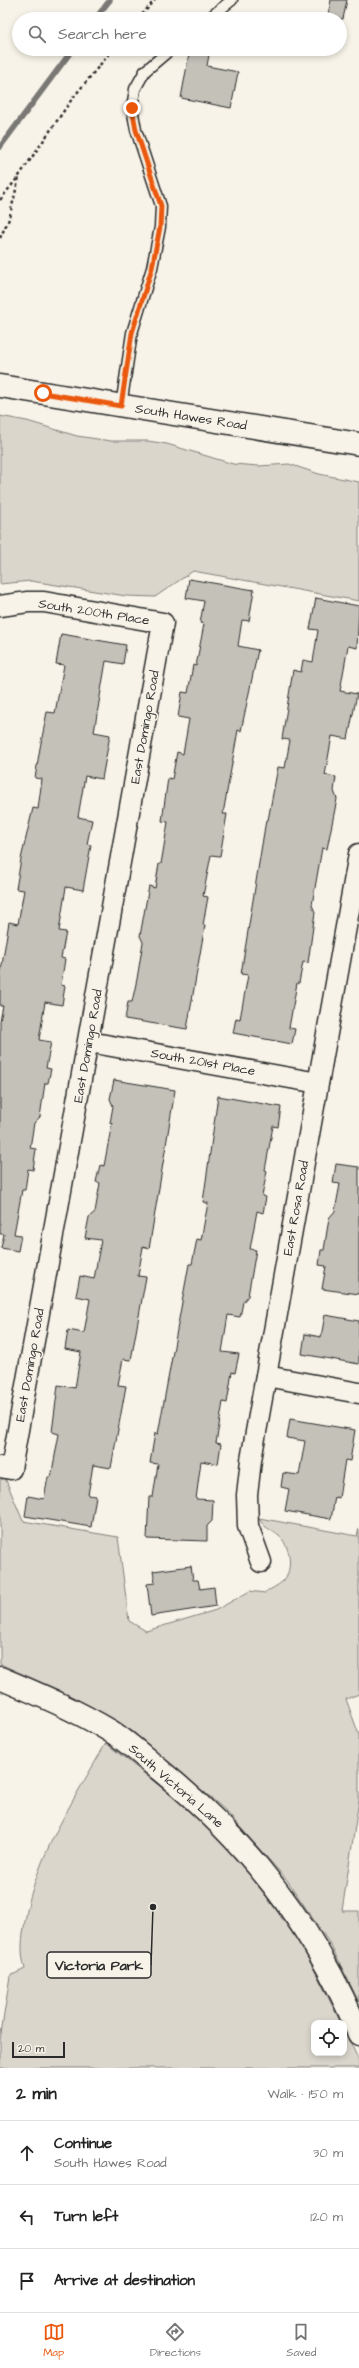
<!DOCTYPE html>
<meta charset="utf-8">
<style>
body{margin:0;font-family:"Architects Daughter",sans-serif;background:#f6f6f6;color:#222}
.controls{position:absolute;right:12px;bottom:12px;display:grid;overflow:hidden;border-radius:8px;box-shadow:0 2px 6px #0003}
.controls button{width:36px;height:36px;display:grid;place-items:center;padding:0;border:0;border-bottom:1px solid #e0e0e0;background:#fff;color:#222;font:20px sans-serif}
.scale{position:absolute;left:12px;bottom:10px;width:53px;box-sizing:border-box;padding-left:4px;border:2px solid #2b2b2b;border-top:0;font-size:11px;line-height:14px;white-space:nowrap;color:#2b2b2b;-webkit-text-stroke:3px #f7f3e8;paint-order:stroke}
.stop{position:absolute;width:12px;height:12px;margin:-9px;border:3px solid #ea580c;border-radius:50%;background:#fff}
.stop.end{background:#ea580c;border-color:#fff;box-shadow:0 1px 4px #0008}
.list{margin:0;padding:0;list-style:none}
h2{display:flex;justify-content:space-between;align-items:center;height:52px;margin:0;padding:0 16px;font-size:17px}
h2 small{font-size:13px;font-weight:400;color:#767676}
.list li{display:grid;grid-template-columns:26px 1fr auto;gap:12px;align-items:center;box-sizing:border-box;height:64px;padding:0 16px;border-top:1px solid #e0e0e0}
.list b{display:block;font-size:15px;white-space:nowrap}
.list p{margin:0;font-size:13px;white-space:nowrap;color:#767676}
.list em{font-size:13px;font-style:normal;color:#767676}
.icon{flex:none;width:22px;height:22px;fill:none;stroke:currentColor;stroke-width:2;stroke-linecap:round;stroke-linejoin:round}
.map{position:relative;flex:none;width:359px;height:2068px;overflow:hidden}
.search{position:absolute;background:#fff;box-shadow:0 2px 6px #0003;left:12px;right:12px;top:12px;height:44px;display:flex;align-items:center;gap:10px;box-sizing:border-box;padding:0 14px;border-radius:22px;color:#767676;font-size:15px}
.sheet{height:244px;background:#fff}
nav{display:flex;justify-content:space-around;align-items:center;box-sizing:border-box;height:56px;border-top:1px solid #e0e0e0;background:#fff;font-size:11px;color:#767676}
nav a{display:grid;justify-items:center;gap:2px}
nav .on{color:#ea580c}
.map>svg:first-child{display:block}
.green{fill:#dad6cc;stroke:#82807c}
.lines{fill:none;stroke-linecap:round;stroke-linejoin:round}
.stream{stroke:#7a7874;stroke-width:5.5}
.building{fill:#c4c1b9;stroke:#2b2b2b}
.lane-casing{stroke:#2b2b2b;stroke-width:13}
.street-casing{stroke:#2b2b2b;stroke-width:23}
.secondary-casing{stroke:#2b2b2b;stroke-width:25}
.path{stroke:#2b2b2b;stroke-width:2.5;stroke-dasharray:3 3;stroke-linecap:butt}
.lane{stroke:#f7f3e8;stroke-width:10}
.street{stroke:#f7f3e8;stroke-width:20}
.secondary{stroke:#f7f3e8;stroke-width:22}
.route{stroke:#ea580c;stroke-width:5}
.labels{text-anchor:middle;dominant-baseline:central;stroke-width:3;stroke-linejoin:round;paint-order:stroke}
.street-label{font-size:13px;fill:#2b2b2b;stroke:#f7f3e8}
.leader{fill:none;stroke:#2b2b2b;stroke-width:1.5}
.callout-dot{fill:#2b2b2b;stroke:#f7f3e8;stroke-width:1.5}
.callout{fill:#f7f3e8;stroke:#2b2b2b;stroke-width:1.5}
.callout-label{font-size:14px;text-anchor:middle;font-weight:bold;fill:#2b2b2b}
</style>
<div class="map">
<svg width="359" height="2068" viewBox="0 0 359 2068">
<rect width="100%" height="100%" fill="#f7f3e8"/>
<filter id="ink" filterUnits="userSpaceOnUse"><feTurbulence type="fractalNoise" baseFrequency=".025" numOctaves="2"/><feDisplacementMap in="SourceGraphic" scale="8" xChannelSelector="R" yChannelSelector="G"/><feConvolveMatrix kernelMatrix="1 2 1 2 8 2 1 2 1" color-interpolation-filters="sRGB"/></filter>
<g filter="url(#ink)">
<g class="green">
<path d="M0,416L27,421L77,436L111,441H148L167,444L233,464L259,466L289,464L319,474L359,482V601L193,571L155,597L126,596L31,581L0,584Z"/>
<path d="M5,1478L23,1521L118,1537L129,1621L146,1631L216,1610L250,1591L265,1593C270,1589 278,1586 283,1581C294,1570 290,1545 279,1536C271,1529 263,1528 259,1518L357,1536L359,1529V1694L346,1699L359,1735V1800L342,1911H359V2002L330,1944L287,1880L224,1809L132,1731L59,1690L0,1664V1480Z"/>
<path d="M106,1743L197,1816L249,1872L290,1921L341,2023H314V2053H344V2029L359,2061V2068H0V2040L10,1976L25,1969C20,1951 22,1940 25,1921C36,1855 74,1800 106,1743Z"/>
</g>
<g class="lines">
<g class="stream">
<path d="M95,19L110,0"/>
<path d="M0,147L73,49"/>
</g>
</g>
<g class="building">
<path d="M331,0H347L343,19H327Z"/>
<path d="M190,49H210L207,66L238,72L231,108L181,98Z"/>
<path d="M189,579L254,590L249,621L242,620L238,646L258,650L241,731L238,730L223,814H227L220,856L211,855L203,896L208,897L203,925H205L187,1029L125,1019L128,1002H132L137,979L143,942L140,936L149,886L155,888L159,864H161L168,822L162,821L168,778L172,779L177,752L183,754L189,719L178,717L182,692L188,693L193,665L196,666L204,624L200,623L204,601L186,598Z"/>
<path d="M316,598L359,606L357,648L348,646L340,691L357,694L348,739L332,736L325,775L336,777L334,791L337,799L327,849L322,848L312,905L315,912L308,963L303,962L299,983H297L289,1028L295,1029L292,1044L233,1033L236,1018L240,1019L248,975L241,974L266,820H268L278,767L285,768L290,740L282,739L293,670L301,672L303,660L313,662L318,630L310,629Z"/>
<path d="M61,634L126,645L123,664L106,661L94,732L110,735L102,779L85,776L78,817L92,820L87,844L91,845L83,890L66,887L59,931L66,932L61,958L65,959L61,985L65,986L62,1005L45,1002L39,1040L51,1042L46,1068L51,1069L48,1083H45L40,1117L34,1123L30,1148L36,1149L33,1170L28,1169L25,1190H22L14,1234L21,1235L18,1251L1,1248L4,1234H0V1021L3,1006H0V977L9,922L18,924L24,890L16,889L21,859L33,808L38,809L42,779L35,778L40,748L47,712L55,713L64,665L56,664Z"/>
<path d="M114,1080L175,1090L149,1249L143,1247L138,1276L146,1277L131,1360L123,1359L118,1385L126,1386L111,1468L93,1465L88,1495L96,1496L91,1527L25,1516L28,1496L44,1499L48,1477H51L59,1434L52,1432L58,1385L75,1388L81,1352L65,1349L68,1330L84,1333L90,1299L76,1296L80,1276L94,1279L101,1240L85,1238L89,1217L95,1212L100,1183L96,1182L100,1165L104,1166L112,1123H110L113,1106L110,1099Z"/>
<path d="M218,1096L281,1107L278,1127L273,1126L265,1170L267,1171L262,1196L266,1197L263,1213L257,1211L250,1249L256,1250L248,1296L243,1302L240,1317L228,1315L222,1352L239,1354L235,1373L232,1372L227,1403L223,1402L216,1443L221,1444L218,1464L201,1461L196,1499L213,1500L212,1521L207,1526V1541L147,1539L149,1497H153L158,1464L150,1463L155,1433L158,1434L189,1264H192L197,1239L201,1240L208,1203L203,1202Z"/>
<path d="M336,1164L359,1167V1294L322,1289L326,1266L319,1265L321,1250H324L329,1218L335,1211L340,1184L333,1183Z"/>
<path d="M325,1315L359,1321V1364L302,1354L305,1334L321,1337Z"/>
<path d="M290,1419L355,1430L350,1461L345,1460L339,1498L335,1497L331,1519L285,1511L289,1489L281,1487L283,1473L299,1475L305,1441L287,1438Z"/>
<path d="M191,1566L193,1580H198L200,1589L214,1587L216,1606L151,1616L147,1584L155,1583L153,1571Z"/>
</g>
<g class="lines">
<g class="lane-casing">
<g id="lane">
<path d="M208,19L232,0"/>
<path d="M121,406L132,333L152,268L160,227L161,206L136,130L132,108L135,89L145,71L171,49"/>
</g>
</g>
<g class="street-casing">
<g id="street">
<path d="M0,606L28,602H44L163,623L11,1469L0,1467"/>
<path d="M89,1042L318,1083"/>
<path d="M266,1376L359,1393"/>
<path d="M261,1562L248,1526L247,1495L251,1460L359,854"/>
</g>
</g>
<g class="secondary-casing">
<g id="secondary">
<path d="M0,386L359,444"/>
<path d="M0,1678C38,1694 76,1710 112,1732C129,1743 145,1758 161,1771C248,1842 316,1929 359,2034"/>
</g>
</g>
<g class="path">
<path d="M138,19L155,0"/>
<path d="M0,200L19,176L72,99L113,49"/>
<path d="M0,238L9,219L19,177"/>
</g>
<use href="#lane" class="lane"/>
<use href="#street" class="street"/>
<use href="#secondary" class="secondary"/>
</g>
</g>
<g class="lines" filter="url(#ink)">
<path class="route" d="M43,393L121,406L132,333L152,268L160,227L161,206L136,130L132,108"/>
</g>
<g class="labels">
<g class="street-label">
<text transform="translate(191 417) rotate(9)">South Hawes Road</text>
<text transform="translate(94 612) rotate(9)">South 200th Place</text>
<text transform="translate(145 727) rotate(-80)">East Domingo Road</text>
<text transform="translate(88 1046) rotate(-80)">East Domingo Road</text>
<text transform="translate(203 1062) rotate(10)">South 201st Place</text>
<text transform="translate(296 1208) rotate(-80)">East Rosa Road</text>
<text transform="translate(30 1365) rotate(-80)">East Domingo Road</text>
<text transform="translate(176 1786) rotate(41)">South Victoria Lane</text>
</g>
</g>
<path class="leader" d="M153 1907L151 1965"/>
<circle class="callout-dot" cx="153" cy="1907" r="4"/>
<rect class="callout" x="47" y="1952" width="104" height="26" rx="4"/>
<g class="callout-label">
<text x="99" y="1970">Victoria Park</text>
</g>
</svg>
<div class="controls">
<button><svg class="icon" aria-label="locate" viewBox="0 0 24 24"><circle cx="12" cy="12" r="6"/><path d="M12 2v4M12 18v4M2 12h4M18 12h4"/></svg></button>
</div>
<div class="scale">20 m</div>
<div class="stop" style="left:43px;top:393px"></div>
<div class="stop end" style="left:132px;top:108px"></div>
<div class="search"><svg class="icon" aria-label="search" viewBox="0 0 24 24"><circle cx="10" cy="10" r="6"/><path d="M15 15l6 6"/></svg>Search here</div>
</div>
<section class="sheet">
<h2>2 min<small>Walk · 150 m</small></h2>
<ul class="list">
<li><svg class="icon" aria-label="ahead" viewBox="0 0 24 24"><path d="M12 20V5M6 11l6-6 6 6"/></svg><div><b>Continue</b><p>South Hawes Road</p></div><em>30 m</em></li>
<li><svg class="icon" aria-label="left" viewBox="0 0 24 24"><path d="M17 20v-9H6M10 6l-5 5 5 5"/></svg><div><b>Turn left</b></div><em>120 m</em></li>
<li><svg class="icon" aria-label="arrive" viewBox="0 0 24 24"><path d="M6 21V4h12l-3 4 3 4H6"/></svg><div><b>Arrive at destination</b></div></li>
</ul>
</section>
<nav>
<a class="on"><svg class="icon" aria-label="map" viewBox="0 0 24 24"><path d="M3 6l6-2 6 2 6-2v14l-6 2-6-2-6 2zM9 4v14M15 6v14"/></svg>Map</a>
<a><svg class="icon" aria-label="directions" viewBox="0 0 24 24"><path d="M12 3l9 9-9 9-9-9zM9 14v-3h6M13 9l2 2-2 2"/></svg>Directions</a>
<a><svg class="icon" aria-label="saved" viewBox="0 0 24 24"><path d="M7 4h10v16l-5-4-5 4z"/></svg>Saved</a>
</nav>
